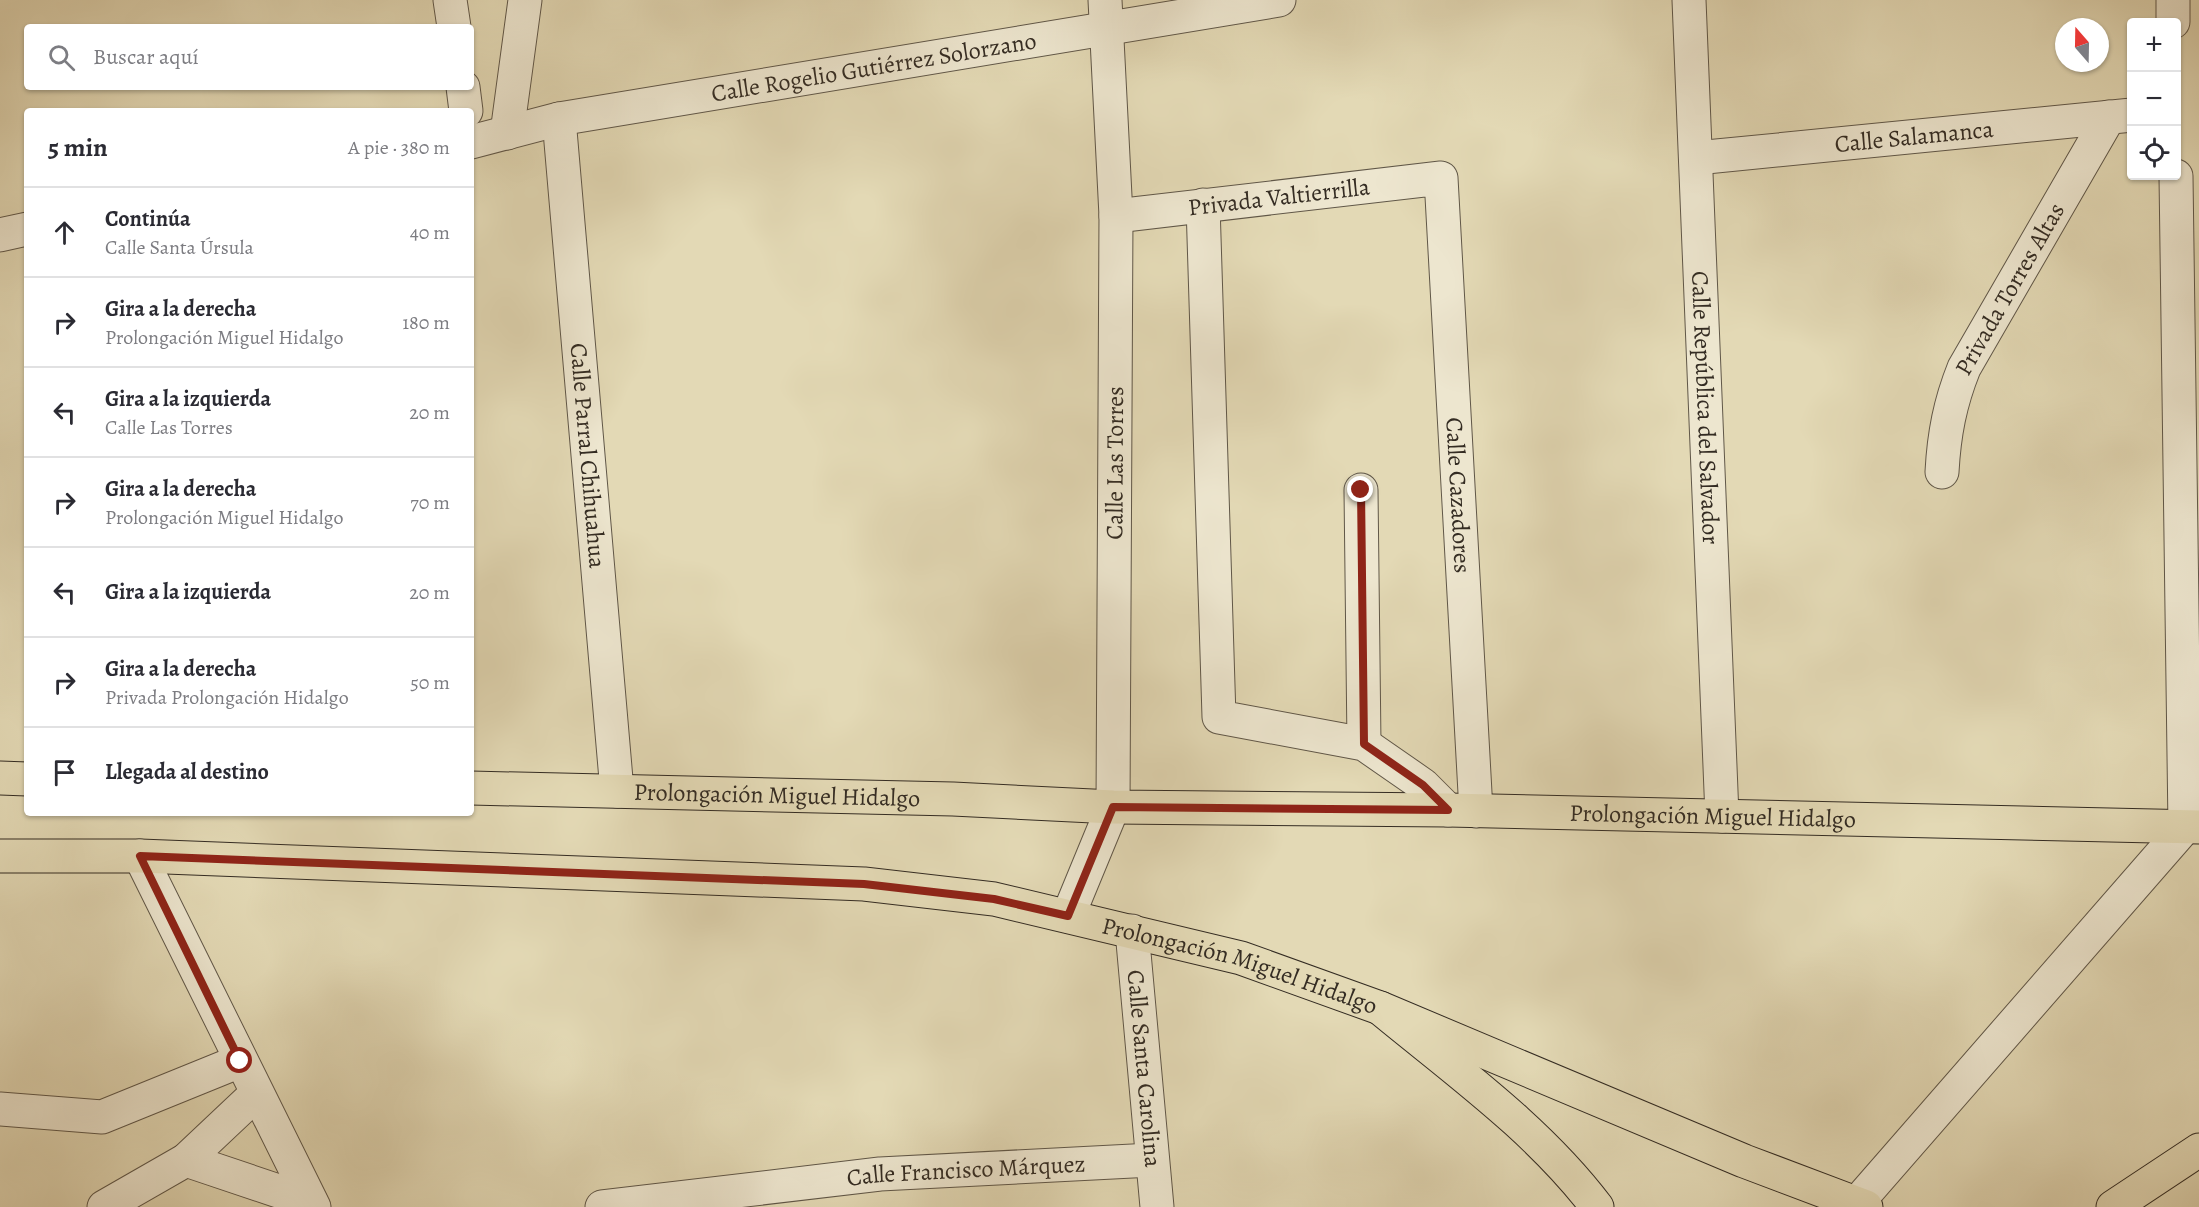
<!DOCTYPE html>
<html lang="es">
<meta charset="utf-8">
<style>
body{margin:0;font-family:Alegreya,serif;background:#f7f7f7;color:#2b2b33}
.controls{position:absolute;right:18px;top:18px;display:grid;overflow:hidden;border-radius:6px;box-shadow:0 2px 4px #0004}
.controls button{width:54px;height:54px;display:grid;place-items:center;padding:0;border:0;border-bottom:2px solid #e1e1e2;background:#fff;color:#2b2b33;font:30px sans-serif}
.compass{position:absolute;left:2055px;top:18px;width:54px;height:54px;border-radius:50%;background:#fff;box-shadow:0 2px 4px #0004;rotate:340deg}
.stop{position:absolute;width:18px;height:18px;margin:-14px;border:4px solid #8f2418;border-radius:50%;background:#fff}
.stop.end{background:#8f2418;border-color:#fff;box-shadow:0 2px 6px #0008}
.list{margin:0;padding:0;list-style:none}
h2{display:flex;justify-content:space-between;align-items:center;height:78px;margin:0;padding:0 24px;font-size:26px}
h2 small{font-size:20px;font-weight:400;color:#7c7c81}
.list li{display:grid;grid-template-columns:39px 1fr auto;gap:18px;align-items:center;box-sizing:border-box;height:90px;padding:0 24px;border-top:2px solid #e1e1e2}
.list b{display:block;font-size:22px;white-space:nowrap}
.list p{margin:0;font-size:20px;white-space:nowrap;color:#7c7c81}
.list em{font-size:20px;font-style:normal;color:#7c7c81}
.icon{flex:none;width:33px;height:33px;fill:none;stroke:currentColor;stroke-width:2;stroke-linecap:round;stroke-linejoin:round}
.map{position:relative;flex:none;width:2199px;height:1207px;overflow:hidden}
.search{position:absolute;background:#fff;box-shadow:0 2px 4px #0004;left:24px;top:24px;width:450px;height:66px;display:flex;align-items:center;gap:15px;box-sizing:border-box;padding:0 21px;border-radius:6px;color:#7c7c81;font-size:22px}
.panel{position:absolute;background:#fff;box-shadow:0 2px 4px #0004;left:24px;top:108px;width:450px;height:708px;border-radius:6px}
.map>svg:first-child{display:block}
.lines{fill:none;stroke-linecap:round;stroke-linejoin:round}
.minor-casing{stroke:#605748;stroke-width:35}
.major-casing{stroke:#342c23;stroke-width:35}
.highway-casing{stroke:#342c23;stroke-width:35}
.minor{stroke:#ede6cf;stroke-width:33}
.major{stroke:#e3d9b5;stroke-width:33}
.highway{stroke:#e3d9b5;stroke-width:33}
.route{stroke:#8f2418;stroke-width:8}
.labels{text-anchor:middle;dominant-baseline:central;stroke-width:6;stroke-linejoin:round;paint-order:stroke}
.street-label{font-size:24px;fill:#342c23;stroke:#ede6cf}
</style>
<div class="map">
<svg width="2199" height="1207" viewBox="0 0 2199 1207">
<rect width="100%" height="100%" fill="#e3d9b5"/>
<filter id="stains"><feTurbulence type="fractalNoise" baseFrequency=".00333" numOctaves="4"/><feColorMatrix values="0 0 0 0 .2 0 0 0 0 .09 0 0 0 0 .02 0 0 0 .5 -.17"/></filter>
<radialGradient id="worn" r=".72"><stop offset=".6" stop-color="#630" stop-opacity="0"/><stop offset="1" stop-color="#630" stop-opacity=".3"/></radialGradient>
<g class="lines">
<g class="minor-casing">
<g id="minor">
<path d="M450,0L454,27"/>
<path id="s1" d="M1689,0L1722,816"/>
<path d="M2173,0V22"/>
<path d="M463,87L466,111"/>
<path id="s2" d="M559,119L617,791"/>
<path d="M507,133L525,0"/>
<path id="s3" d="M471,142L559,119L1279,0"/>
<path id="s4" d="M1696,158L2132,115"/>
<path d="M1203,205L1219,717L1364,744L1423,785L1448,810"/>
<path id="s5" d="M1116,216L1441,178L1476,811"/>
<path d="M0,235L27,229"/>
<path id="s6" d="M1942,472C1944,434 1950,403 1964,368L2109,117"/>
<path d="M1361,490L1364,744"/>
<path d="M140,856L314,1207"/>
<path id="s7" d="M1068,916L1113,807L1116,216L1105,0"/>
<path id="s8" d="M1132,931L1157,1207"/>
<path d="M0,1109L102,1117L240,1061"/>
<path d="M186,1160L311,1202"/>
<path d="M1857,1203L2185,827L2176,176"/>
<path d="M104,1207L186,1160L256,1094"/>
<path id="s9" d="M602,1207L880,1174L1152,1160"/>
</g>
</g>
<g class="major-casing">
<g id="major">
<path d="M0,778L27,779"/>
<path id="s10" d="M471,788L953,799L1113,807L1448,810L2199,827"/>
<path id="s11" d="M0,856H140L864,884L994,899L1241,958L1380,1008L1744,1161L1866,1207"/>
</g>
</g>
<g class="highway-casing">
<g id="highway">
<path d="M1380,1008C1455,1070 1538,1129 1597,1207"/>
<path d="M2113,1207L2199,1150"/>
</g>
</g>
<use href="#minor" class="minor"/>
<use href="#major" class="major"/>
<use href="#highway" class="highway"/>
</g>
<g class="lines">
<path class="route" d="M240,1061L140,856L864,884L994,899L1068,916L1113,807L1448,810L1423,785L1364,744L1361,490"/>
</g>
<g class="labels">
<g class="street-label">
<text stroke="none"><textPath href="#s3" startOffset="410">Calle Rogelio Gutiérrez Solorzano</textPath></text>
<text stroke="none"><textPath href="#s4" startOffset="219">Calle Salamanca</textPath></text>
<text stroke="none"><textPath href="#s5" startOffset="164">Privada Valtierrilla</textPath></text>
<text stroke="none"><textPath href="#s6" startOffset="198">Privada Torres Altas</textPath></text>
<text stroke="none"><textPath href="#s1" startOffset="408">Calle República del Salvador</textPath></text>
<text stroke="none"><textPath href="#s2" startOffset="338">Calle Parral Chihuahua</textPath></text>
<text stroke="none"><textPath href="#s7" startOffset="462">Calle Las Torres</textPath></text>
<text stroke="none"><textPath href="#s5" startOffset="645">Calle Cazadores</textPath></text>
<text stroke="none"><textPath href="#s10" startOffset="306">Prolongación Miguel Hidalgo</textPath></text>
<text stroke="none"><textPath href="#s10" startOffset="1242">Prolongación Miguel Hidalgo</textPath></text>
<text stroke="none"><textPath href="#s11" startOffset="1250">Prolongación Miguel Hidalgo</textPath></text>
<text stroke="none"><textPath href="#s8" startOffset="138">Calle Santa Carolina</textPath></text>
<text stroke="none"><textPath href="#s9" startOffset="366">Calle Francisco Márquez</textPath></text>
</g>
</g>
<rect width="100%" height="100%" filter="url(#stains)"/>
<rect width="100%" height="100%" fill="url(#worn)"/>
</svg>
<div class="controls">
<button>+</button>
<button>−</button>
<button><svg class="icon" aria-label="locate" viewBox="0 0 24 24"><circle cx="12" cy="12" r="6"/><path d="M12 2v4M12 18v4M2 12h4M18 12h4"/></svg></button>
</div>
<svg class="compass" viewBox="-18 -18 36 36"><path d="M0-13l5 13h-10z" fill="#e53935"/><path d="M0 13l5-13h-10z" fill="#7c7c81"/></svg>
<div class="stop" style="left:240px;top:1061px"></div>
<div class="stop end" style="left:1361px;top:490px"></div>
<div class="search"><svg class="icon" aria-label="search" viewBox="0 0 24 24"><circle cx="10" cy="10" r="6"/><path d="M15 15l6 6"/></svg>Buscar aquí</div>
<section class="panel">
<h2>5 min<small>A pie · 380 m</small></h2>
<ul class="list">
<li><svg class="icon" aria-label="ahead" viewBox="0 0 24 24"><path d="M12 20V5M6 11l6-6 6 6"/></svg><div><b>Continúa</b><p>Calle Santa Úrsula</p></div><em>40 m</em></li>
<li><svg class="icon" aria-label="right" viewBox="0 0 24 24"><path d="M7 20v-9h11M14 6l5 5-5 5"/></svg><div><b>Gira a la derecha</b><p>Prolongación Miguel Hidalgo</p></div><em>180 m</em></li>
<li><svg class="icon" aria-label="left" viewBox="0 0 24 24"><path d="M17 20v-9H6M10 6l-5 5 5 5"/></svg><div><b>Gira a la izquierda</b><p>Calle Las Torres</p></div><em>20 m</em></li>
<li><svg class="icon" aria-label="right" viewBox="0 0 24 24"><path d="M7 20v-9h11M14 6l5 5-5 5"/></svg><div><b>Gira a la derecha</b><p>Prolongación Miguel Hidalgo</p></div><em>70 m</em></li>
<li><svg class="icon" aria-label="left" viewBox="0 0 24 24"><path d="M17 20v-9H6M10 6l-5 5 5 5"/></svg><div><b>Gira a la izquierda</b></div><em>20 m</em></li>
<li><svg class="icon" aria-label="right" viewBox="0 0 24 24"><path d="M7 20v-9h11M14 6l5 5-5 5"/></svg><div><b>Gira a la derecha</b><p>Privada Prolongación Hidalgo</p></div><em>50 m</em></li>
<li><svg class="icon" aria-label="arrive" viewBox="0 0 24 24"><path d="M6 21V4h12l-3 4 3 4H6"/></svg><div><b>Llegada al destino</b></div></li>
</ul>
</section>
</div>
